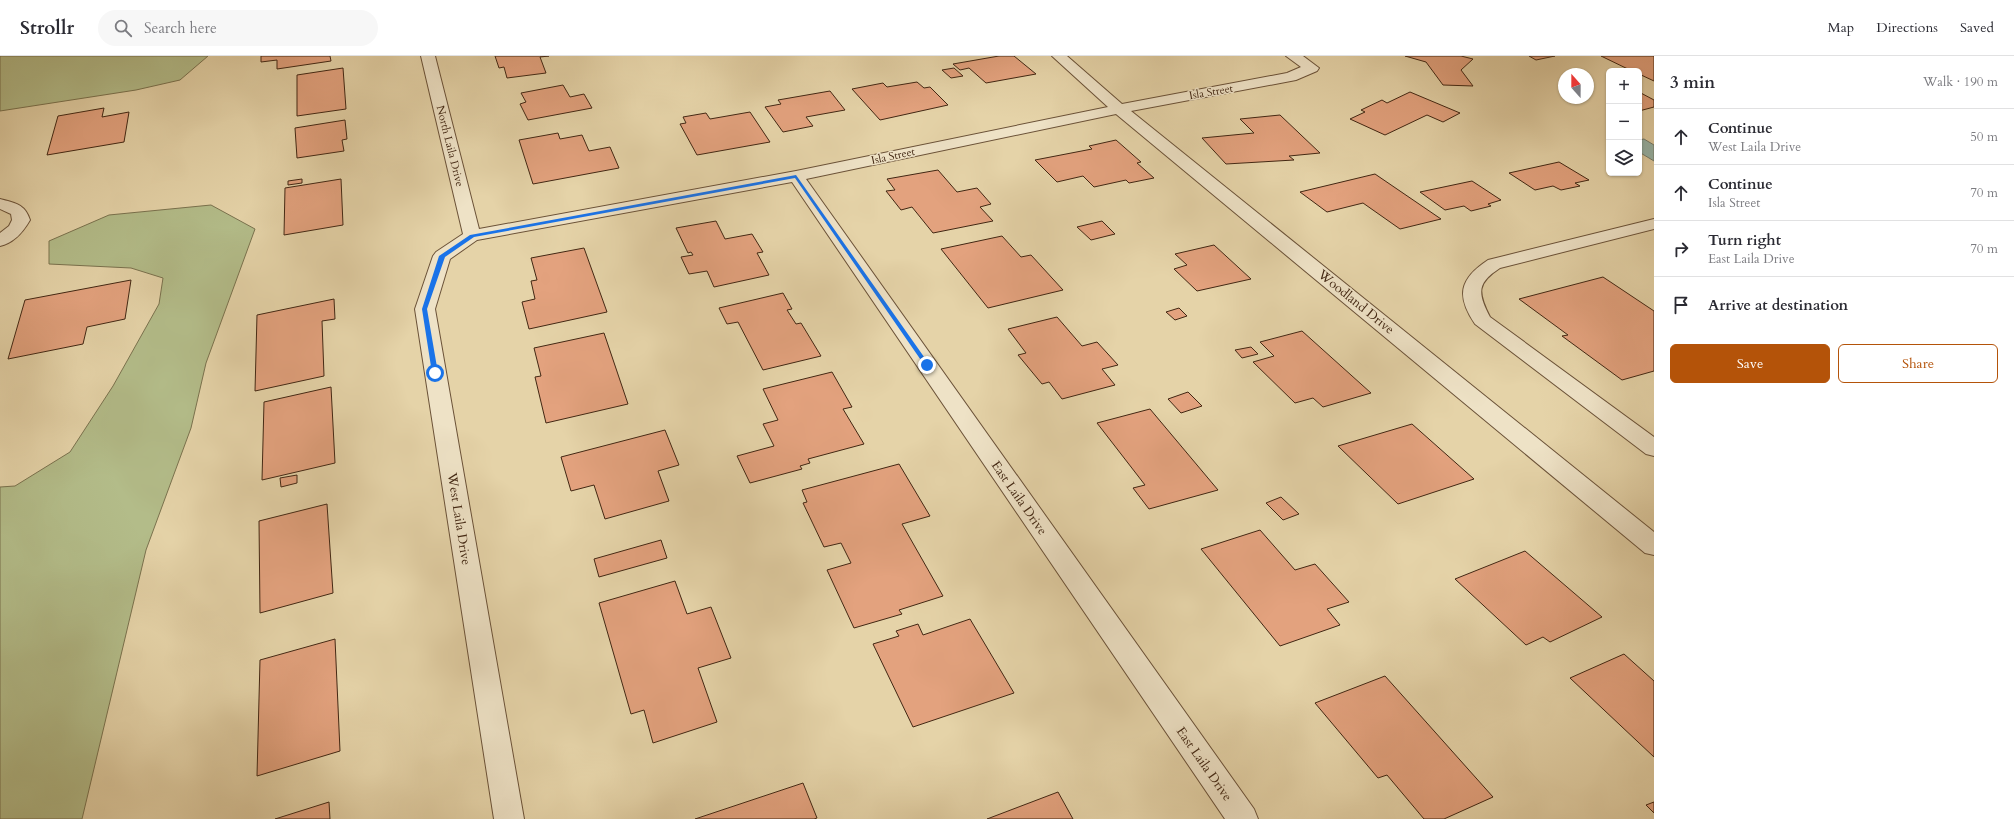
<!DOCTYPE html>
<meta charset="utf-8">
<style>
body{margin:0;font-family:Cardo,serif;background:#f7f7f7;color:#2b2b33}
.controls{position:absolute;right:12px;top:12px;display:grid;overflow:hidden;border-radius:6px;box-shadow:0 1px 3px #0004}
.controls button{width:36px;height:36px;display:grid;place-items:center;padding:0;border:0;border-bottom:1px solid #e1e1e2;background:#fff;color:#2b2b33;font:20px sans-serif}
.compass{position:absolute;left:1558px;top:12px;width:36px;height:36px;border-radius:50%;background:#fff;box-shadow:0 1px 3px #0004;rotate:339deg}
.stop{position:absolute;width:12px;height:12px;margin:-9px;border:3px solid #1a73e8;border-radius:50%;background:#fff}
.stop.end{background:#1a73e8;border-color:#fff;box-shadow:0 1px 4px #0008}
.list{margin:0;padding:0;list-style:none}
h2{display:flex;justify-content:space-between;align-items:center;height:52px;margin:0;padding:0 16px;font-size:17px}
h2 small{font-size:13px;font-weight:400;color:#7c7c81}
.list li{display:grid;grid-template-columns:26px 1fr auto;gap:12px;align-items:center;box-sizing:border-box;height:56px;padding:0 16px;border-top:1px solid #e1e1e2}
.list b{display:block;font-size:15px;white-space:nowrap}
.list p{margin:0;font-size:13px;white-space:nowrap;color:#7c7c81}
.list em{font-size:13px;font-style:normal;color:#7c7c81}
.actions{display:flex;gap:8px;padding:12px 16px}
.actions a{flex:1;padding:9px 0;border:1px solid #b45309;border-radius:6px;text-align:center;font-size:14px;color:#b45309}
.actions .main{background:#b45309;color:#fff}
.icon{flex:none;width:22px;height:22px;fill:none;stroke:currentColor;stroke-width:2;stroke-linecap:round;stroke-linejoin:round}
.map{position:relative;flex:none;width:1654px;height:763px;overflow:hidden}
header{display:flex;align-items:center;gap:24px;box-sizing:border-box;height:56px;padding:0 20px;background:#fff;border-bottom:1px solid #e1e1e2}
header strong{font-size:19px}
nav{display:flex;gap:22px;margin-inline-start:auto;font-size:14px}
.search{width:280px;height:36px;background:#f7f7f7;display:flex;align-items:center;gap:10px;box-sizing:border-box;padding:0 14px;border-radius:22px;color:#7c7c81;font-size:15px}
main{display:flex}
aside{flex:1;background:#fff}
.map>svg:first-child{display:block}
.green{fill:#b3bc89;stroke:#7a724e}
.water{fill:#96b7ad;stroke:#747d6f}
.building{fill:#e3a27e;stroke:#422713}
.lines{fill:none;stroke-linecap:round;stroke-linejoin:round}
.minor-casing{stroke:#6b5238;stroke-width:2}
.minor{fill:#eee2c6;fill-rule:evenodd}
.route{fill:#1a73e8}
.labels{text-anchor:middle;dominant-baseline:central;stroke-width:3;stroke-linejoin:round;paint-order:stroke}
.far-street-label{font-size:11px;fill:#422713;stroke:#eee2c6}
.street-label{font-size:13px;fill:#422713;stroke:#eee2c6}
</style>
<header>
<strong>Strollr</strong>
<div class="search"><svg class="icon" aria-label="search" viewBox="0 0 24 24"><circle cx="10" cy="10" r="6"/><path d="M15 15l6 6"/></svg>Search here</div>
<nav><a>Map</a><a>Directions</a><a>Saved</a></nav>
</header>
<main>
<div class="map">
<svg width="1654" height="763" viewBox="0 0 1654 763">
<rect width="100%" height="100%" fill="#e5d3a8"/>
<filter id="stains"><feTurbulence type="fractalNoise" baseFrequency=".005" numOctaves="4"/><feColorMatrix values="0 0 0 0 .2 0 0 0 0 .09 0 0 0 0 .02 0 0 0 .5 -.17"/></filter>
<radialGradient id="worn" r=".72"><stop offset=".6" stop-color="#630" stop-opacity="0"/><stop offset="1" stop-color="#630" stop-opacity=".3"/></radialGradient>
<g class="green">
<path d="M0,0H208L180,24L136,34L0,55Z"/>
<path d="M211,149L255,173L206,307L191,372L146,494L82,763H0V431L15,430L70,396L113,330L159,248L163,222L131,212L49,208V185L109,159Z"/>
</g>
<path class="water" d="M1644,83L1654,89V105L1639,96V84Z"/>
<g class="building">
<path d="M261,0H330L331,5L277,13V4L261,6Z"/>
<path d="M495,0H549L540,1L546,17L507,22L504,11L499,12Z"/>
<path d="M999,0H1014L1036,18L986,27L969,12L960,14L953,8Z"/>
<path d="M1405,0H1461L1473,3L1461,14L1473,30L1443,29L1426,6Z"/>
<path d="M1529,0H1555L1536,4Z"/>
<path d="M1601,0H1654V25L1639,18V15H1632Z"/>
<path d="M343,12L346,53L297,60V19Z"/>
<path d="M954,12L963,20L951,22L942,14Z"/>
<path d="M917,26L924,32L930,31L948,49L880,64L852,33L883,27L887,31Z"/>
<path d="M563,29L570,41L584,38L592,52L528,64L520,48L526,46L521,37Z"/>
<path d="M830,35L845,54L806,61L813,70L783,76L765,51L781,48L778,44Z"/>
<path d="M1410,36L1460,57L1443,66L1427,59L1385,79L1350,63L1365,56L1361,54L1382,44L1387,47Z"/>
<path d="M1639,36L1654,44V51L1639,55Z"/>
<path d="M104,52L102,61L129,56L124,86L47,99L58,60Z"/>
<path d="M750,56L770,86L697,99L680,68L686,67L683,61L706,57L710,63Z"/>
<path d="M1280,59L1320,97L1289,100L1294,104L1226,108L1202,82L1254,77L1240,63Z"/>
<path d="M345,64L347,83L342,84L344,95L297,102L295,72Z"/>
<path d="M558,77L560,83L582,79L589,95L610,91L619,112L533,128L519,84Z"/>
<path d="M1116,84L1141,106L1137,107L1154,122L1129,127L1126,124L1094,131L1083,120L1057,126L1035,104L1092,93L1089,90Z"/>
<path d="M1559,106L1589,124L1575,127L1580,130L1561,134L1553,130L1535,134L1509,117Z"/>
<path d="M938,114L957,136L977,132L991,148L980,151L993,165L933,177L912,151L901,154L886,135L895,134L887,123Z"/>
<path d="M1375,118L1441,163L1400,173L1363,147L1327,156L1300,136Z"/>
<path d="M302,123V127L288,129V125Z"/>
<path d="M341,123L343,169L284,179L285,132Z"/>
<path d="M1472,125L1501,144L1488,148L1491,150L1471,155L1464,150L1445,154L1420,136Z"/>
<path d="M716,165L725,183L752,178L763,196L757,197L769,219L714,231L707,215L689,218L681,201L693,199L691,196L688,197L676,172Z"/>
<path d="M1102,165L1115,178L1091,184L1077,171Z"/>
<path d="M1002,180L1021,201L1031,199L1063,234L988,252L941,193Z"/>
<path d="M1214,189L1251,223L1197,235L1174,213L1187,209L1175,198Z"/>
<path d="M584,192L607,256L529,273L522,246L535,243L531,225L537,224L531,202Z"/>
<path d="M1603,221L1654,255V315L1622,324L1562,280L1568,279L1519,243Z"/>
<path d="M131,224L125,263L87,271L83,288L8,303L25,244Z"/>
<path d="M783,237L792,253L787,254L796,268L801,267L821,300L763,314L738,266L727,268L719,252Z"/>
<path d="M334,243L335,263L322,265L324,320L255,335L257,259Z"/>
<path d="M1179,252L1187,260L1175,264L1166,256Z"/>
<path d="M1057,261L1082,290L1097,286L1118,309L1102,313L1115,329L1062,343L1049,326L1042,328L1018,299L1026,297L1008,273Z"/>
<path d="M1302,275L1371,337L1323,351L1313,342L1295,347L1253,306L1274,300L1260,286Z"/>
<path d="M604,277L628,348L546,367L535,321L541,320L534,292Z"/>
<path d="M1251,291L1258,298L1242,302L1235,294Z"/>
<path d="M832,316L852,351L843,353L864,388L808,403L810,407L800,410L802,413L750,427L737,400L774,390L763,368L778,364L763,333Z"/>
<path d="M331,331L335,407L262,424L264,346Z"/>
<path d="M1188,336L1202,350L1181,357L1168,343Z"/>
<path d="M1150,353L1218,434L1149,453L1133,432L1145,429L1097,367Z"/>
<path d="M1412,368L1474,423L1398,448L1338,390Z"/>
<path d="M665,374L679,409L658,415L669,445L605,463L594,429L571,435L561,401Z"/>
<path d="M899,408L930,460L902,468L943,540L899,554L902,558L854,572L827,514L851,507L841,487L824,491L803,447L807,446L802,434Z"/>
<path d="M297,419V427L281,431L280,422Z"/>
<path d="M1281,441L1299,458L1283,464L1266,447Z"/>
<path d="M327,448L333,537L260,557L259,465Z"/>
<path d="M1260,474L1295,514L1315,508L1349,546L1327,553L1340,569L1280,590L1201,493Z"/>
<path d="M661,484L667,502L599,521L594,503Z"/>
<path d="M1525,495L1602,561L1550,586L1543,581L1526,589L1455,523Z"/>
<path d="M675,525L687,558L711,551L731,602L698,612L717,666L653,687L644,654L631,658L599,547Z"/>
<path d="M970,563L1014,637L913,671L873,588L899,580L896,575L918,568L923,579Z"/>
<path d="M335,583L340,695L257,720L260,604Z"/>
<path d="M1624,598L1654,625V701L1570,622Z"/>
<path d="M1385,620L1493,741L1444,763H1424L1387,719L1378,722L1315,647Z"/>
<path d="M803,727L817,762L814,763H695Z"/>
<path d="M1058,736L1073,763H987Z"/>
<path d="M329,746L330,763H275Z"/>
<path d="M1654,746V757L1646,749Z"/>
</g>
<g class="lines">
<g class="minor-casing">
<g id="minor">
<path d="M421,0H435L479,173L796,115L1108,51L1052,0H1067L1122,48L1287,17L1301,11L1286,0H1303L1319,12L1317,15L1296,24L1131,55L1654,476V499L1645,497L1116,58L806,123L1254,753L1258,763H1225L792,126L477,184L450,203L435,253L524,763H494L415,253L433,200L436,196L463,178Z"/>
<path d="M0,143C15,147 25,148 30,164C23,176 14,187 0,190V177L9,170L12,164L11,158L0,153Z"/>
<path d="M1654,163V173L1500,212C1477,227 1477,236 1490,261L1654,381V400L1646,398L1475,268C1456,240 1459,223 1488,204Z"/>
</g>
</g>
<use href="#minor" class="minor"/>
</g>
<path class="route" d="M796,119L929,308V310H925L795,122L474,181L445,201L427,253L438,317L435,319L432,317L422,253L439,200L470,179Z"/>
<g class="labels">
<g class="far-street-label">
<text transform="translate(1211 36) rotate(-10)">Isla Street</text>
<text transform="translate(450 90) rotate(76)">North Laila Drive</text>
<text transform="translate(893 100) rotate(-12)">Isla Street</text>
</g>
<g class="street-label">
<text transform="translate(1356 246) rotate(39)">Woodland Drive</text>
<text transform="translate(1019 442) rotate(55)">East Laila Drive</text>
<text transform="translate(459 463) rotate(81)">West Laila Drive</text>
<text transform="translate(1204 708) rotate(55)">East Laila Drive</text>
</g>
</g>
<rect width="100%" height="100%" filter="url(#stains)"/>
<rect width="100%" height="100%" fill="url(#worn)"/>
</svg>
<div class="controls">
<button>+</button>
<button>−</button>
<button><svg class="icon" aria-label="layers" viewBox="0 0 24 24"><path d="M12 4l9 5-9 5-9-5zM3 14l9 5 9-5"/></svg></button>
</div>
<svg class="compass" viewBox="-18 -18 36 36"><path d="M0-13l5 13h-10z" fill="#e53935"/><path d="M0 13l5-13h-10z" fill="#7c7c81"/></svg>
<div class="stop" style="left:435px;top:317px"></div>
<div class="stop end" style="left:927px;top:309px"></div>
</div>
<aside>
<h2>3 min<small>Walk · 190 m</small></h2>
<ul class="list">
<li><svg class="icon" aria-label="ahead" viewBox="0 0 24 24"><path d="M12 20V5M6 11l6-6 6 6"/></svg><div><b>Continue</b><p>West Laila Drive</p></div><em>50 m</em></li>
<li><svg class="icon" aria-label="ahead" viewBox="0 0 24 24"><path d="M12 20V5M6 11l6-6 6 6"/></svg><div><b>Continue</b><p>Isla Street</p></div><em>70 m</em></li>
<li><svg class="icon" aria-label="right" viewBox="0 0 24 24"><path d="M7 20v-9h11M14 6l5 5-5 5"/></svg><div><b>Turn right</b><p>East Laila Drive</p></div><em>70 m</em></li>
<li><svg class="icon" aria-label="arrive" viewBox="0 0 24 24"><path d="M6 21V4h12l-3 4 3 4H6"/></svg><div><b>Arrive at destination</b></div></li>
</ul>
<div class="actions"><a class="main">Save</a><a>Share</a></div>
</aside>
</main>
